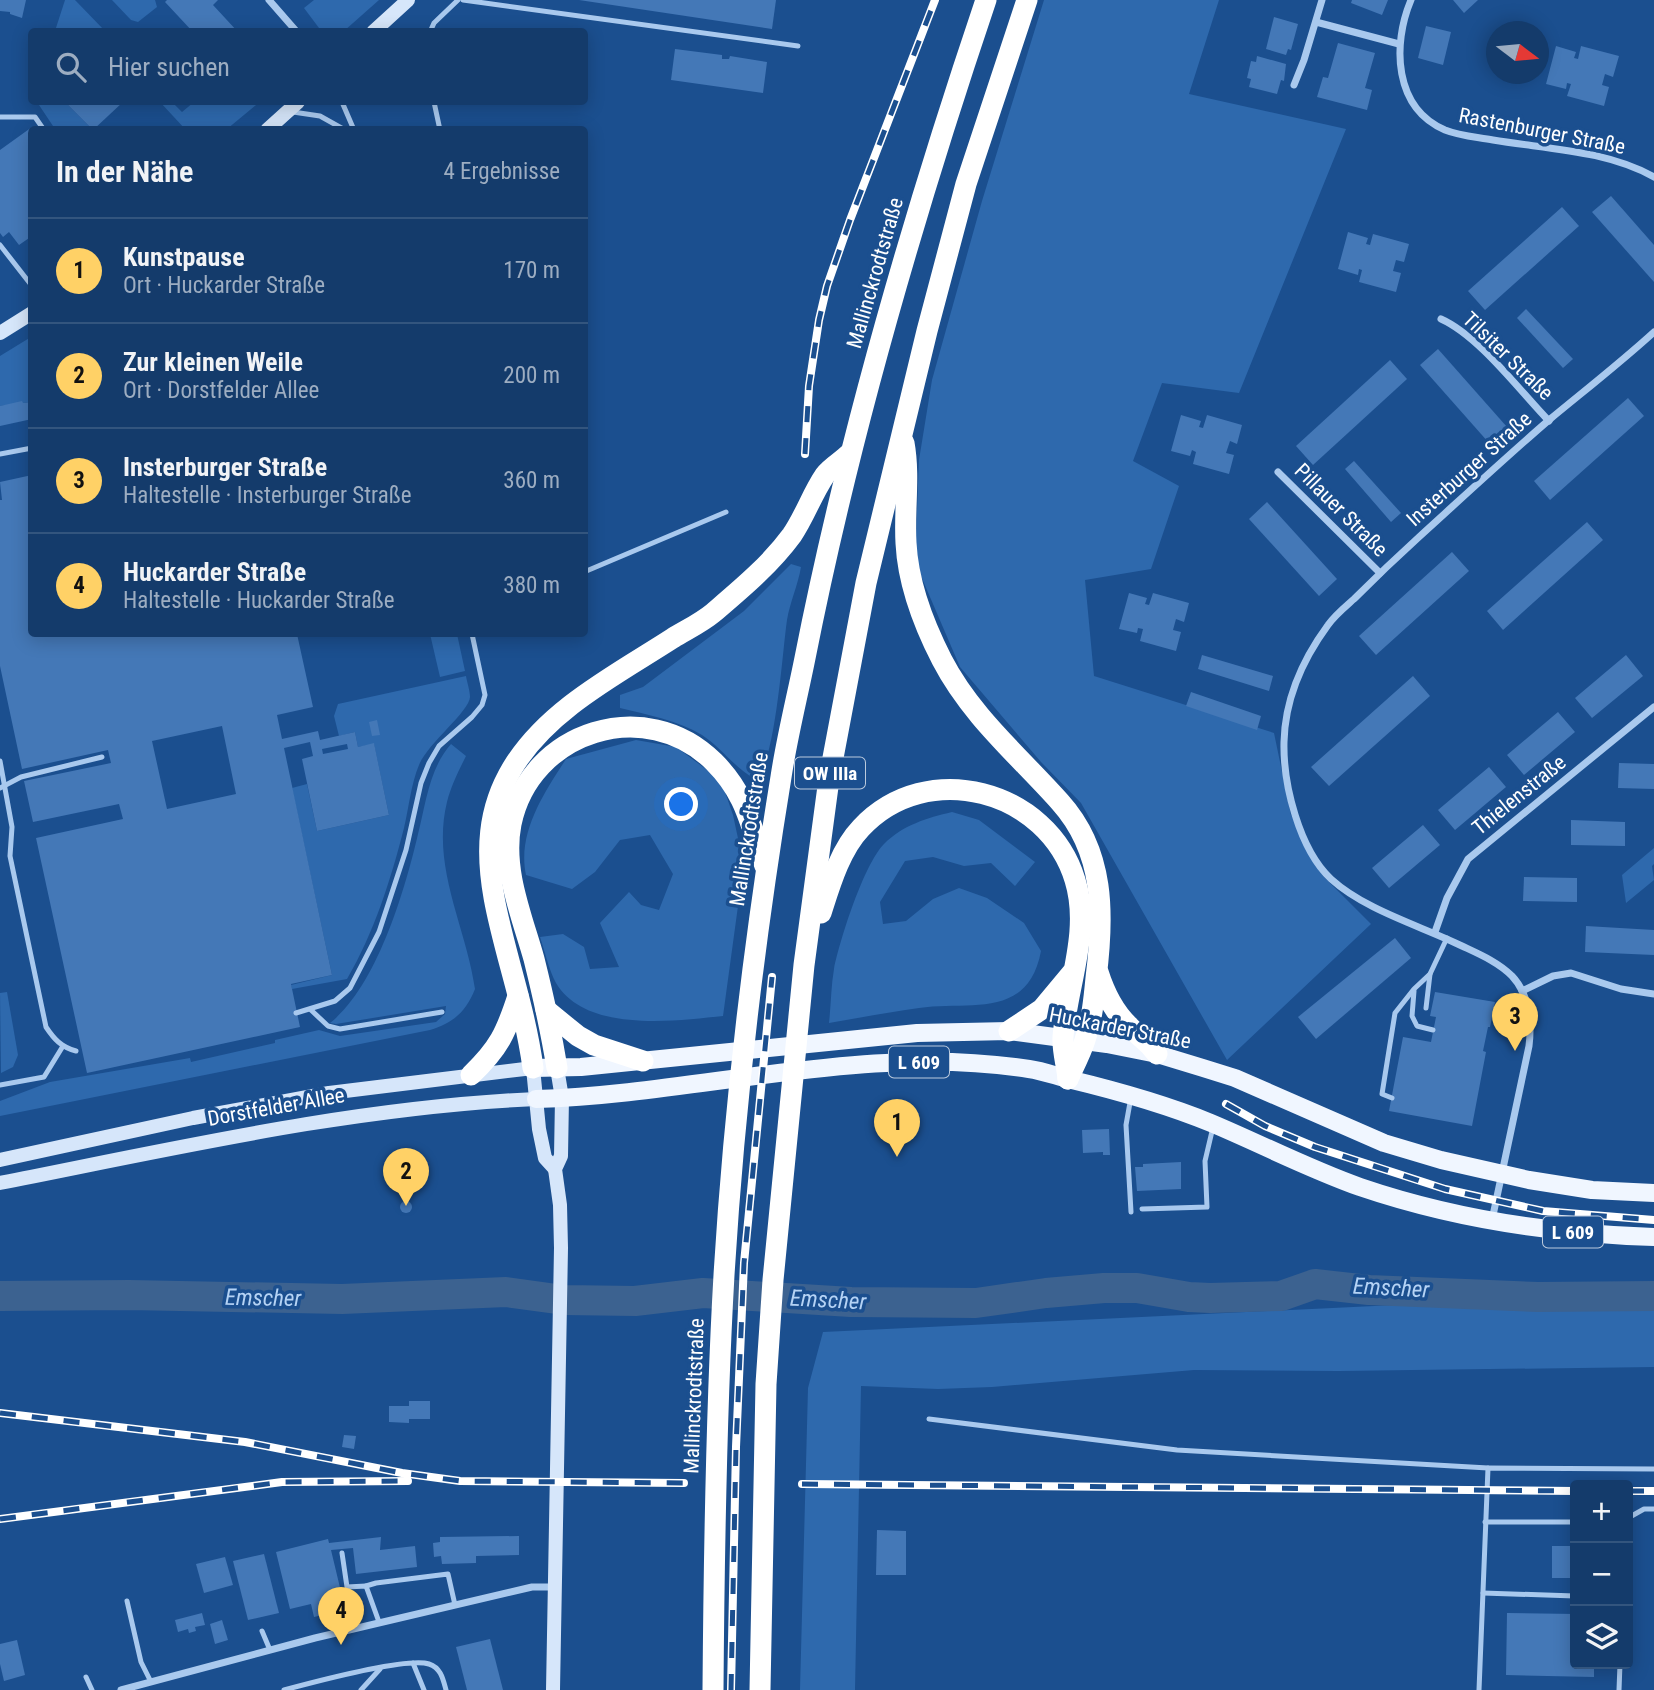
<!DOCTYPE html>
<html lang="de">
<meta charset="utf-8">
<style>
body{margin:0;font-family:"Roboto Condensed",sans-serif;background:#1d4271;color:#f1f3f6}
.controls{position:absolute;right:21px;bottom:21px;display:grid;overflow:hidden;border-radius:7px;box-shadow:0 4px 18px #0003}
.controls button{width:63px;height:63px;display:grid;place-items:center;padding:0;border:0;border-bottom:2px solid #33557e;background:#143b6b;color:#f1f3f6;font:35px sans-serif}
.compass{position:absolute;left:1486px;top:21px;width:63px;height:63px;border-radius:50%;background:#143b6b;box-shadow:0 4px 18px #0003;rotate:106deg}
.you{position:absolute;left:682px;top:805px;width:24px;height:24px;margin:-18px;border:5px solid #fff;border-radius:50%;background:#1a73e8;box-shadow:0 0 0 10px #1a73e833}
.badge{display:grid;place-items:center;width:46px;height:46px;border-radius:50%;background:#ffd166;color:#111;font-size:23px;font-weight:700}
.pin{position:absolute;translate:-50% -58px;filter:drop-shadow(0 2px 4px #0008)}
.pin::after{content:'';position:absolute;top:37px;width:24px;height:21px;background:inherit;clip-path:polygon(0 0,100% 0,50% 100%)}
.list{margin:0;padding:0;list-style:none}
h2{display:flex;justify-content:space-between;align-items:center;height:91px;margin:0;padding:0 28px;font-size:30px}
h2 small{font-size:23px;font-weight:400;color:#9dadc1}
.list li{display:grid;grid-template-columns:46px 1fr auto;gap:21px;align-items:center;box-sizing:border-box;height:105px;padding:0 28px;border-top:2px solid #33557e}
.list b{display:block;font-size:26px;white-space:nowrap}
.list p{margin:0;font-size:23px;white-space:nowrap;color:#9dadc1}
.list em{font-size:23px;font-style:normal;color:#9dadc1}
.icon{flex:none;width:38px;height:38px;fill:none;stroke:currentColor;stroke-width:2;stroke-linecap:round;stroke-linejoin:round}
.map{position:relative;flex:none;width:1654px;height:1690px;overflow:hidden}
.search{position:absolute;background:#143b6b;box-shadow:0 4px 18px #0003;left:28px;top:28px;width:560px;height:77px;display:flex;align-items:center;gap:18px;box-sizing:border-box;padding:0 24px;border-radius:7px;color:#9dadc1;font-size:26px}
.panel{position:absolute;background:#143b6b;box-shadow:0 4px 18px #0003;left:28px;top:126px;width:560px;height:511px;border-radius:7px}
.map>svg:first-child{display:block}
.green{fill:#2e69ad}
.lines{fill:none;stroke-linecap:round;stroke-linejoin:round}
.river{stroke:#3c6290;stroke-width:30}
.building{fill:#4478b7;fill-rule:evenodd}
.lane{stroke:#a9c9ee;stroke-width:5}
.street{stroke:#a9c9ee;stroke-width:7}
.secondary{stroke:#d6e6fa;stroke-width:14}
.primary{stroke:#f0f6ff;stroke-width:18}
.highway{stroke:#fff;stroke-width:21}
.rail-casing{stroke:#fff;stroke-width:8}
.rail{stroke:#1b4f8f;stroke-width:5;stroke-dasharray:16;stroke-linecap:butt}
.labels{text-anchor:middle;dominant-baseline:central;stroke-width:7;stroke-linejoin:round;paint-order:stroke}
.shield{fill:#1b4f8f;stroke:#bbcadd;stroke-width:2}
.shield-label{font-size:19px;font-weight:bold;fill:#fff}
.street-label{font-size:21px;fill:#fff;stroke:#1b4f8f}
.water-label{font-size:23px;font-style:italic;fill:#b5d3f5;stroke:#1b4f8f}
</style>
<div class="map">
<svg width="1654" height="1690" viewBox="0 0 1654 1690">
<rect width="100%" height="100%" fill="#1b4f8f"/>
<g class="green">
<path d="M65,0H75L105,31H55Z"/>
<path d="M112,0H155L157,7L138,22L131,20Z"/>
<path d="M314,0H379L344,31L322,32L304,8Z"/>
<path d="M1044,0H1219L1189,94L1346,129L1239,393L1162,383L1133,461L1179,486L1151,569L1085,580L1094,676L1274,733L1291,815L1323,876L1371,924L1227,1060L1081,803L1041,762L960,667L915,562L919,460L932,380L982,201Z"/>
<path d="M37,102H65L92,129H55Z"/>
<path d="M160,102H172L182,112L194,102H252L256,105L227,129L186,130Z"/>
<path d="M31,337V402L0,406V356Z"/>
<path d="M791,564L801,567C798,585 790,602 787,620C782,655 776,755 757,780C735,769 722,748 702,735C677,720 648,715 620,708V695L643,687L744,611Z"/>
<path d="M430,634H457L465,671L440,677Z"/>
<path d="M466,676C467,682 470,691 470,697C469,712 428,743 419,765C411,784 409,807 404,828C391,879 374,933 347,979L292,989L291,985L332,975L292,788L307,784L317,831L389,815L374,744L358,747L355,732L339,736L334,716L338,704Z"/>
<path d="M636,740L676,747L718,778L725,792L733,815L739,843L738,906L723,1016C674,1021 586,1033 556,983C549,970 545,952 540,937L563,934L584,947L590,969L619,967L600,923L629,892L641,905L659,910L673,874L650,835L620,840L595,872L572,889L526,875C517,833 544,793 566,759Z"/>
<path d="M451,744L466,756C459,770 451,786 447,802C431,867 466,926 475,989C466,1012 453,1023 430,1030L0,1116V1101L50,1082L190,1058L191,1062L275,1043V1040L319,1030L340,1036L436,1022L445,1014L446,1006L336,1024L330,1023C377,986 405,890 418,834C426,803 429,769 451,744Z"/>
<path d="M952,812L979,820L1035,862L1015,886L991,863L964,866L933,857L905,861L880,902L883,924L906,921L933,899L959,888L987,898L1024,923L1041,951C1028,1020 970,1001 919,1008C889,1012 859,1018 829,1023C831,1005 831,986 834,969C840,939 864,864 884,844C903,825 927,818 952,812Z"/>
<path d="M1654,848V864L1652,866L1654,880L1626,903L1622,875Z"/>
<path d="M7,992L18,1055L13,1067L1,1073L0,993Z"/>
<path d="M1395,1305L1654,1307V1367L1338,1371L1194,1370L992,1387L938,1389L861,1386L855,1690H800L808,1388L823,1332Z"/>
</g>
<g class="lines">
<path class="river" d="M0,1296L129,1295L342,1299L506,1292L564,1300L635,1301L703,1293L851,1302L976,1303L1046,1293L1104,1288H1137L1189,1297L1210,1298L1281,1296L1315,1284L1369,1290L1538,1297L1654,1296"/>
</g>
<g class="building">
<path d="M0,0H26L22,18L10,14V12L0,11Z"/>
<path d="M167,0H218L213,5L238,32H193L165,2Z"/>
<path d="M579,0H776L772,29Z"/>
<path d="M1352,0H1388L1382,15L1351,3Z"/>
<path d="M1453,0H1478L1464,13Z"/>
<path d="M1274,17L1298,24L1291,50L1288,49L1286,55L1266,49Z"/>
<path d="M1426,26L1451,32L1443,65L1418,58Z"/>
<path d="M1338,43L1375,53L1365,88L1372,90L1367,110L1317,97L1323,77L1328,78Z"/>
<path d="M1556,46L1576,52L1574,58L1578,59L1581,46L1619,56L1613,77L1605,74L1602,85L1609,87L1604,106L1567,96L1571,84L1567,83L1566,89L1546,84Z"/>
<path d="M675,49L722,55V59H729L730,56L767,62L763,93L671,80Z"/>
<path d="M1257,56L1286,64L1284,81L1281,80L1277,94L1249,87L1251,79L1247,78L1251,61L1256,62Z"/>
<path d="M65,102H123L93,130Z"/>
<path d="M32,127V236L19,245L9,232L3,237L0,233V150Z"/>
<path d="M1611,196L1654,245V282L1592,212Z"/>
<path d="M1562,207L1579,226L1485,310L1468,291Z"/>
<path d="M1348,232L1368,238L1366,244L1370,245L1373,234L1409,244L1404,262L1396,260L1393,271L1401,273L1396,292L1359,282L1362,270L1359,269L1358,275L1338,269Z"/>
<path d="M1526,309L1573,359L1563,368L1517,318Z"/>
<path d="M1438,349L1507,427L1489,443L1420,365Z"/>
<path d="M1390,360L1407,379L1313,465L1296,446Z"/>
<path d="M1628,398L1644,416L1550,500L1534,481Z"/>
<path d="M22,401L23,403L32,402V419L0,426V406Z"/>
<path d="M1181,415L1201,421L1199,427L1203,428L1207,415L1242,425L1237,444L1230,441L1226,453L1234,455L1229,474L1193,464L1196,452L1192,450L1190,456L1171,451Z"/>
<path d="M1354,461L1401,513L1391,522L1345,469Z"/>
<path d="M32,475V634H297L313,707L277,715L282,739L318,731L320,740L355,732L358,747L374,743L389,815L317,831L302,759L313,756L310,742L284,748L332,975L291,984L300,1027L87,1073L36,838L123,819L119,804L33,822L24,781L111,763L108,750L22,769L0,666V500H2L0,482ZM222,726L236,794L167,809L152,741ZM347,744L348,749L323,754L322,749Z"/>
<path d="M1267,502L1337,579L1319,596L1249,519Z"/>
<path d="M1587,522L1603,540L1503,630L1487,611Z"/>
<path d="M1452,552L1469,571L1376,655L1359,636Z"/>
<path d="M1129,593L1147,598L1145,604L1149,605L1153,593L1189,603L1184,622L1176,619L1173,630L1181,632L1176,651L1140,641L1143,629L1138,628L1137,633L1119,629Z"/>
<path d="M1202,655L1273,676L1269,691L1198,669Z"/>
<path d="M1626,655L1643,676L1592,718L1575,698Z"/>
<path d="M1413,676L1430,696L1329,786L1311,767Z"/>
<path d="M1191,692L1261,716L1257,730L1186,706Z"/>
<path d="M1558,712L1575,732L1524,775L1507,755Z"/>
<path d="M377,720L380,735L372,736L369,722Z"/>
<path d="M1619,763L1654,764V789L1618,788Z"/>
<path d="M1489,767L1506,787L1455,830L1438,810Z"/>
<path d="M1571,820L1625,822V846L1571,845Z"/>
<path d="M1423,825L1440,845L1389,888L1372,868Z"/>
<path d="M1524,877L1577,878V902L1523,901Z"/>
<path d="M1586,926L1654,930V955L1585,952Z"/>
<path d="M1395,938L1411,958L1316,1039L1298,1017Z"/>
<path d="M1435,992L1495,1002L1490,1027H1488L1483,1051L1486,1052L1472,1126L1389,1111L1403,1037L1431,1042L1436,1017L1430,1016Z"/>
<path d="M1109,1129L1110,1155H1103V1152L1083,1153L1082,1130Z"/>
<path d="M1181,1162V1189L1137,1191L1135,1167H1143V1164Z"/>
<circle cx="406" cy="1207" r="6"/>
<path d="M409,1401H430V1419H409V1423L389,1422V1406H409Z"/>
<path d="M344,1435L356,1436L354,1449L342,1447Z"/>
<path d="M877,1530L906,1531V1575H876Z"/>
<path d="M519,1536V1555L476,1556V1563L442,1564L441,1556L434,1557L433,1543L440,1542V1537Z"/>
<path d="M381,1537L380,1550L415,1546L417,1567L356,1574L353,1548L331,1550L342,1596L332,1598L336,1612L314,1617L311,1604L290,1609L276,1552L328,1539L329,1543Z"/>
<rect x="1552" y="1546" width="23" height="32"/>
<path d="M264,1554L279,1613L248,1620L233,1561Z"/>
<path d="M225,1557L233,1585L204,1593L196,1564Z"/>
<path d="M356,1592L359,1605L346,1609L342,1596Z"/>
<path d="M202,1613L205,1625L195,1627L196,1631L189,1633L188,1629L178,1632L175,1620Z"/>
<path d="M1507,1613L1575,1614V1664H1594V1677L1506,1675Z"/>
<path d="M222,1620L228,1640L215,1644L210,1624Z"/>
<path d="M490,1639L503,1690H467L456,1647Z"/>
<path d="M17,1640L25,1675L4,1681L0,1664V1644Z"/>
</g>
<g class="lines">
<g class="lane">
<path d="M463,0L798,46"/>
<path d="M430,32L434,23L458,0"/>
<path d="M342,102L354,130"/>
<path d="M434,102L440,130"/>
<path d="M293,112L320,116L345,130"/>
<path d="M0,117H35L44,130"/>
<path d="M0,245L32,286"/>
<path d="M0,454L32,448"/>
<path d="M584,572L726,512"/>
<path d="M0,761L12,827L10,856L46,1027C54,1039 61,1047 76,1051"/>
<path d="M0,788L21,777L102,757"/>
<path d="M1414,991L1412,1016L1417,1026L1433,1030"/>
<path d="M1426,1008L1430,974"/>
<path d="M311,1010L328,1026L340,1029L442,1012"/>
<path d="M296,1013L335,1001L350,988L379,932L406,850L421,783L429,763L439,746L472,717L482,705L485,695L472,634"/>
<path d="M0,1085L44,1077L63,1046"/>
<path d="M1392,1098L1382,1094L1395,1013L1414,989L1430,974L1447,938"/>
<path d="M1142,1209L1207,1207L1205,1161L1213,1127"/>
<path d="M1131,1212L1126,1125L1131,1097"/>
<path d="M929,1419L1177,1450L1488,1468"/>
<path d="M1628,1518L1644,1509H1654"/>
<path d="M1485,1522H1575"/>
<path d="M342,1553L347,1587L366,1586L379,1622"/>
<path d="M366,1586L376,1583L448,1574L455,1605"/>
<path d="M1483,1593L1575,1596"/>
<path d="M127,1601L141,1662L151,1682"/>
<path d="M262,1631L270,1650"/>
<path d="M413,1663L424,1690"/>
<path d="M86,1677L92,1690"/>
<path d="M284,1690C310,1683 407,1657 429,1664C441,1668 443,1679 446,1690"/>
<path d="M361,1690L380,1669"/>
<path d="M1479,1690L1488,1468L1654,1469"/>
<path d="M1619,1690L1620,1664"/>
</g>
<g class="street">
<path d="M269,0L297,32"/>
<path d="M1411,0C1392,45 1394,108 1445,130C1460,136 1477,137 1493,140C1546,149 1606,150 1654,177"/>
<path d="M1316,22L1399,44"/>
<path d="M1294,85L1304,60L1322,0"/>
<path d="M1441,319C1479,336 1519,390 1549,421"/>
<path d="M1278,472L1380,573"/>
<path d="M1435,932L1447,898L1468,859L1654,707"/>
<path d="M1522,991L1553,976L1571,973L1621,989L1654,994"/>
<path d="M1492,1220L1529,1046C1532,1022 1529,994 1512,976C1498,962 1479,954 1462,946C1421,926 1365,910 1331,879C1299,849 1283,784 1284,742C1285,699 1303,659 1328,625C1335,615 1345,607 1354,599C1375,578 1397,557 1419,537C1462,498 1505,458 1549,420C1584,391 1620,363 1654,332"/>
<path d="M121,1690L315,1638L532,1587H554"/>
</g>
<g class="secondary">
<path d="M373,32L408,0"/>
<path d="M267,130L298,102"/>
<path d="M0,333L32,313"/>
<path d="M0,1160L193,1118L329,1093L533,1068L539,1129L545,1158L555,1169"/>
<path d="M0,1183C177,1148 355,1107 536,1099"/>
<path d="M553,1690L561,1248L560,1205L555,1169L561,1156L562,1098L557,1068"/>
</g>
<g class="primary">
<path d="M533,1068L581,1067L917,1033L1009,1031L1107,1044L1157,1054L1203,1068L1235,1078L1384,1143L1441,1160L1529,1180L1592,1190L1654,1193"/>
<path d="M536,1099C700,1094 865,1043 1029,1069C1043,1071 1056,1076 1068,1079C1118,1091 1165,1104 1211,1123C1261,1144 1309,1169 1360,1187C1454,1219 1555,1234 1654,1237"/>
</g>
<g class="highway">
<path d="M904,443C910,476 904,510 906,543C908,583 924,625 942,660C971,716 1019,756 1060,802C1105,852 1104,915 1096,978C1094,999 1092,1020 1085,1040C1081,1053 1074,1066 1068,1079"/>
<path d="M821,913C830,885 840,850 861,828C927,757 1048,790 1075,880C1091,932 1067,985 1063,1037C1062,1050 1067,1066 1068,1079"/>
<path d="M1098,972C1104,991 1114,1012 1129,1026C1140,1038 1146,1039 1157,1054"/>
<path d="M546,1010L578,1036L594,1045L643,1061"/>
<path d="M1009,1031L1042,1009L1072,973"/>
<path d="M533,1068C514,926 427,817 571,705C603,680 639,660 673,638C686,630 701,623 713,613C741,589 770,565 792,535C805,516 812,494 825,475C831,467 842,461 849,454"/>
<path d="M557,1068C551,1031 543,995 534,959C522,916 502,870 511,824C530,731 646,694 714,762C747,795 750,825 765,866"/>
<path d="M471,1075C499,1048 506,1033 518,996"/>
<path d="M713,1690C714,1552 716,1413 724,1275C734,1109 754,942 781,777C787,737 797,698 805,658C849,435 913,216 986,0"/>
<path d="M760,1690L766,1384L773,1280L804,965L829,779L866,583L927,331L966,184L1027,0"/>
</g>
<g class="rail-casing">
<g id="rail">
<path d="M805,454L809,386L819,320L827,286L850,220L935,0"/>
<path d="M1226,1104L1265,1126L1315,1147L1445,1189L1543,1211L1654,1220"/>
<path d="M0,1413L245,1442L402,1473L460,1481L684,1483"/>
<path d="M802,1484L1575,1491"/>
<path d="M1628,1491H1654"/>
<path d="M0,1519L282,1482L408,1481"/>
<path d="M731,1690L736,1447L744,1263L772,977"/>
</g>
</g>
<use href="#rail" class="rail"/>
</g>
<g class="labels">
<g class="shield">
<rect x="795" y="757.5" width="70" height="31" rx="5"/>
<rect x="889" y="1046.5" width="60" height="31" rx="5"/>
<rect x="1543" y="1216.5" width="60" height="31" rx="5"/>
</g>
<g class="shield-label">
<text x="830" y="773">OW IIIa</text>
<text x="919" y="1062">L 609</text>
<text x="1573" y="1232">L 609</text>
</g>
<g class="street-label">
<text transform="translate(1542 131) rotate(11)">Rastenburger Straße</text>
<text transform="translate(875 273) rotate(-74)">Mallinckrodtstraße</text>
<text transform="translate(1508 356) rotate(44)">Tilsiter Straße</text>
<text transform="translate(1469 469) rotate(-42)">Insterburger Straße</text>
<text transform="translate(1341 510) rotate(45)">Pillauer Straße</text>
<text transform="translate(1519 795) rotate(-39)">Thielenstraße</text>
<text transform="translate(749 829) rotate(-81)">Mallinckrodtstraße</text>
<text transform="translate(1120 1028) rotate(11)">Huckarder Straße</text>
<text transform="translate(276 1107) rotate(-10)">Dorstfelder Allee</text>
<text transform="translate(694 1396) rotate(-88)">Mallinckrodtstraße</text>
</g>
<g class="water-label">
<text transform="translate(1391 1288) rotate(3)">Emscher</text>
<text transform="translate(263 1298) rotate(1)">Emscher</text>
<text transform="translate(828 1300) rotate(3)">Emscher</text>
</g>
</g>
</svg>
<div class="controls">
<button>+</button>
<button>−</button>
<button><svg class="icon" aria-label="layers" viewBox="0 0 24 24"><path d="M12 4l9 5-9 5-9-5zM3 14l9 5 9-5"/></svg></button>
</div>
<svg class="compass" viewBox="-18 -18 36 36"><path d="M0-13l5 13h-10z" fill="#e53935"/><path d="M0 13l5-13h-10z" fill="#9dadc1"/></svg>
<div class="you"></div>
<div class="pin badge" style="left:897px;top:1157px">1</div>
<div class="pin badge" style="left:406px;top:1206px">2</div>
<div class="pin badge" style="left:1515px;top:1051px">3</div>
<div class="pin badge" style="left:341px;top:1645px">4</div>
<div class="search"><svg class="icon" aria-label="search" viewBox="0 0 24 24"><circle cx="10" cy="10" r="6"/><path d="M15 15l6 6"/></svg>Hier suchen</div>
<section class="panel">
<h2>In der Nähe<small>4 Ergebnisse</small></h2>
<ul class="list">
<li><span class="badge">1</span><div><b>Kunstpause</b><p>Ort · Huckarder Straße</p></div><em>170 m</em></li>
<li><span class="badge">2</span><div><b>Zur kleinen Weile</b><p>Ort · Dorstfelder Allee</p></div><em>200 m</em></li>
<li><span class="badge">3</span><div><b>Insterburger Straße</b><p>Haltestelle · Insterburger Straße</p></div><em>360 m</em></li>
<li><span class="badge">4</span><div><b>Huckarder Straße</b><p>Haltestelle · Huckarder Straße</p></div><em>380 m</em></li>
</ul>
</section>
</div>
